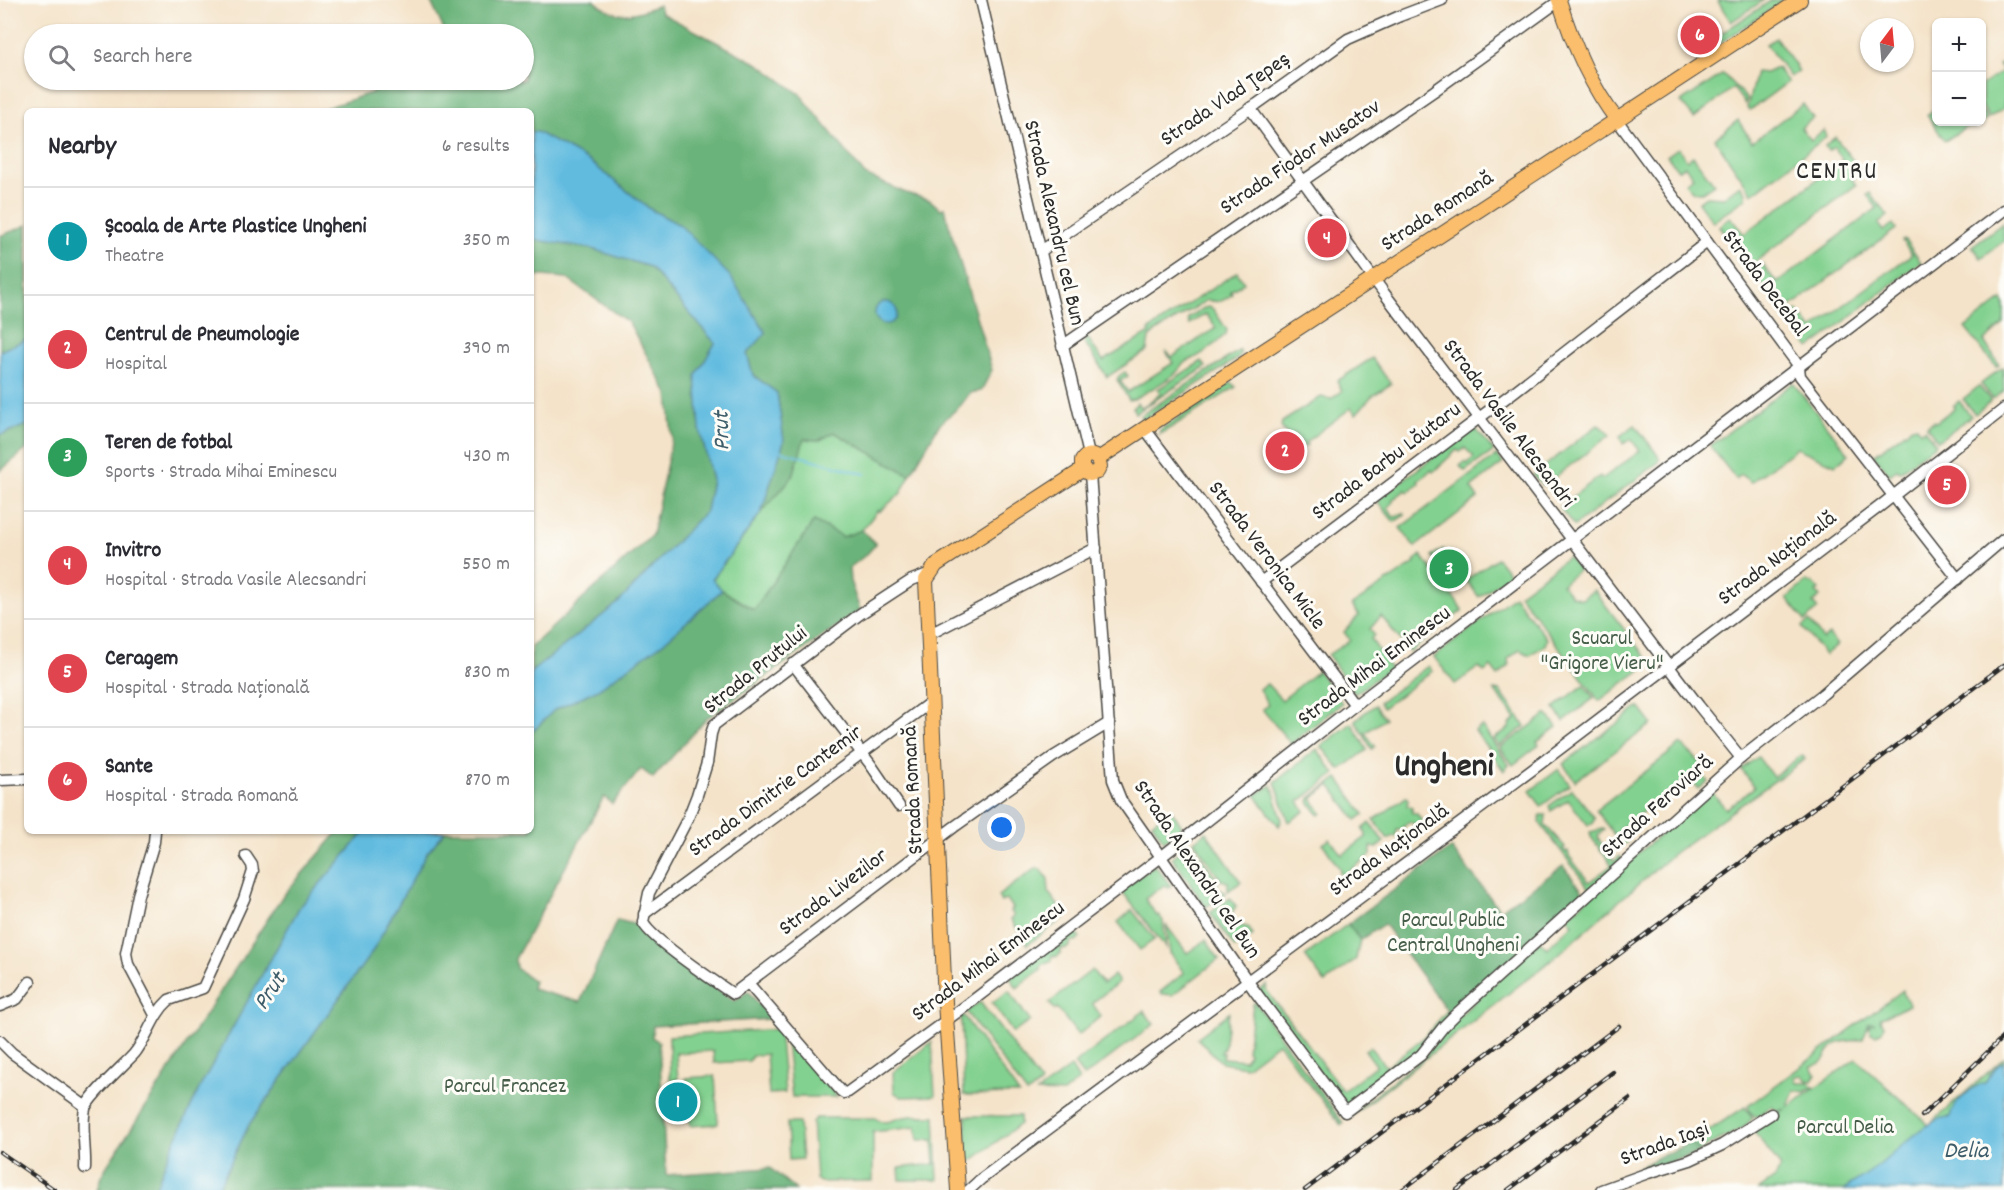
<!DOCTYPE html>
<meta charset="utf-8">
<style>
body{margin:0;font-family:Dekko,sans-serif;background:#f7f7f7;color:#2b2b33}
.controls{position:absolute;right:18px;top:18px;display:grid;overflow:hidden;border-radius:9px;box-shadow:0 2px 4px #0004}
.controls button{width:54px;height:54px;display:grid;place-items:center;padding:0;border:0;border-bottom:2px solid #e1e1e2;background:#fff;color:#2b2b33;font:30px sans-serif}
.compass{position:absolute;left:1860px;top:18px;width:54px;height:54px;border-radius:50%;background:#fff;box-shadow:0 2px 4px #0004;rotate:16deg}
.you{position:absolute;left:1002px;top:828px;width:21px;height:21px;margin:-15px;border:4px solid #fff;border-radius:50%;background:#1a73e8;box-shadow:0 0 0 9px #1a73e833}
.badge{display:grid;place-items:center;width:39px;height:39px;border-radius:50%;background:#7c3aed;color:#fff;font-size:20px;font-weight:700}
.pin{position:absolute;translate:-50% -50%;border:3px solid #fff;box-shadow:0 2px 6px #0006}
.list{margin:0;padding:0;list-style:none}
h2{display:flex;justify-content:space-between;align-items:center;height:78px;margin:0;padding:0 24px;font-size:26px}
h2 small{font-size:20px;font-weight:400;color:#7c7c81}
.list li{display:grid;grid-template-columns:39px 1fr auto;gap:18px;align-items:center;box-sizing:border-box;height:108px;padding:0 24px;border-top:2px solid #e1e1e2}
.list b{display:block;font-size:22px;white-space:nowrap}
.list p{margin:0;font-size:20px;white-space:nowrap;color:#7c7c81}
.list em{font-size:20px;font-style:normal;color:#7c7c81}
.icon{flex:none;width:33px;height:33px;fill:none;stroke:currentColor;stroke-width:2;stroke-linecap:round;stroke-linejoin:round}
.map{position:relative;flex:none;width:2004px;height:1190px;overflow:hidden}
.search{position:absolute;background:#fff;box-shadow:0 2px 4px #0004;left:24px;top:24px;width:510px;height:66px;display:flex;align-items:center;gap:15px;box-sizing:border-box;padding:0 21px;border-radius:33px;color:#7c7c81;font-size:22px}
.panel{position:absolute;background:#fff;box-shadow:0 2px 4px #0004;left:24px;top:108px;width:510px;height:726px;border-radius:9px}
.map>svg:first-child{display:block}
.green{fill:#83d190;stroke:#577e5e;stroke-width:1.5}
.forest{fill:#6ab37a;stroke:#4a6f52;stroke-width:1.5}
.water{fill:#61bbdf;stroke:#467385;stroke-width:1.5}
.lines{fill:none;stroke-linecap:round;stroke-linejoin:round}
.stream{stroke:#61bbdf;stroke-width:2}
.minor-casing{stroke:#494743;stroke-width:13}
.major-casing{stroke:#494743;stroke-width:16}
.minor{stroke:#fff;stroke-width:10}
.major{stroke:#fabe6d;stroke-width:14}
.rail-casing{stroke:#2b2b2b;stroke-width:4.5}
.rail{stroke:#fdfcf7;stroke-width:2;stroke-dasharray:7;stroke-linecap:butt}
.labels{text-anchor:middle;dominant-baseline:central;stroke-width:6;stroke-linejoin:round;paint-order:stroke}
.street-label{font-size:22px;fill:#2b2b2b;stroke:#fdfcf7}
.park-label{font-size:22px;fill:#455d49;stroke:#fdfcf7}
.water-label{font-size:24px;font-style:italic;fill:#3e5d6a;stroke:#fdfcf7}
.quarter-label{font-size:26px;letter-spacing:1.5px;fill:#2b2b2b;stroke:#fdfcf7}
.town-label{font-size:34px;font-weight:bold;fill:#2b2b2b;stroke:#fdfcf7}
</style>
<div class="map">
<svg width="2004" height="1190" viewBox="0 0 2004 1190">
<rect width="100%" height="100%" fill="#fdfcf7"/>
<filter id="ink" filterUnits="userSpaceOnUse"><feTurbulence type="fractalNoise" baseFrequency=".0167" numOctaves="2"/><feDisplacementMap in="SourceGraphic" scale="12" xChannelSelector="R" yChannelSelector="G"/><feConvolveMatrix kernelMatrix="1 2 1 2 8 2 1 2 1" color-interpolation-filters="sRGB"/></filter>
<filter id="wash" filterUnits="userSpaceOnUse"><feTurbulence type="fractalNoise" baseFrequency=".008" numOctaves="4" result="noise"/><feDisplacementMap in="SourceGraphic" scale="24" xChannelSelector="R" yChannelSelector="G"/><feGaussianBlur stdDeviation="1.35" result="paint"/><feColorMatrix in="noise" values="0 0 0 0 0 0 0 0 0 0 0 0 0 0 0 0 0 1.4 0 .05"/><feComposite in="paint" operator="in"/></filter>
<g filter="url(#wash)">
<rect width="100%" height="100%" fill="#f4e3c9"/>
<g class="green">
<path d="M1717,0H1764L1731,22Z"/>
<path d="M1772,0H1784L1698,58L1690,54Z"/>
<path d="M1776,38L1799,71L1790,77L1766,44Z"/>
<path d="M2004,63V108L1989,118L1982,106V85L2002,71L1999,65Z"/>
<path d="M1777,68L1788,82L1750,110L1747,108L1756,72L1766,73Z"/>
<path d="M1723,74L1747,99L1745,104L1733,88L1694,118L1681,102Z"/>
<path d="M1803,104L1813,118L1801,128L1811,140L1824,130L1826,137L1752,194L1715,139L1738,120L1752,142Z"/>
<path d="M1936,108V122H1982V111L1987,119L1975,128H1965L1945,141L1927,115Z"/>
<path d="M1835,137L1862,172L1852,179L1856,185L1750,266L1719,226L1730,217L1744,234L1843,160L1834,147L1828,151L1825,146Z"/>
<path d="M1678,148L1687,160L1693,156L1714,184L1702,192H1693L1685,183L1693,177L1685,166L1678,170L1667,156Z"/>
<path d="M1740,185L1746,193V198L1713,222L1698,202L1706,196L1724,197Z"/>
<path d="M1870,193L1888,216L1878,224L1883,231L1893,224L1896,229L1783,312L1752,271L1762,264L1777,283L1877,208L1867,195Z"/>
<path d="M2003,223L2004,241L1981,258L1972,246Z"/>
<path d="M1905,240L1921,262L1810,348L1787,318L1797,310L1812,329L1912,254L1902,241Z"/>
<path d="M1237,272L1244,283L1230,291L1232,294C1223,302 1219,303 1207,300L1154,333L1149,338L1147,351L1107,377L1084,341L1087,337L1103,361L1150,333L1149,330Z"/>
<path d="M2002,300L2004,303V324L1984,341L1999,365L1996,367L1965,328Z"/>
<path d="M1209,307L1213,309L1227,330L1226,334C1214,346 1203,355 1188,361C1183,363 1181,367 1178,371C1168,381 1147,391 1134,399L1129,400L1117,380L1119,376L1125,372L1128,376L1120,381L1128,392L1173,363L1166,351L1172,357L1216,328L1206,314L1189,324L1188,318L1204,308Z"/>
<path d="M1240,350V354L1238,358L1143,420L1140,416Z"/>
<path d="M1372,358L1391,384L1372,396L1356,414L1351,408L1306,442L1307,445L1304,447L1294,434L1289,437L1281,427L1282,422L1321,397L1331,399L1342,391L1337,381Z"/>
<path d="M1202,361L1206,367L1135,413L1133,408L1137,403L1141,408L1160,394L1158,389Z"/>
<path d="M2003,367L2004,391L1993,399L1981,384Z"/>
<path d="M1231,383L1236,387L1159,435L1160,430Z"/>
<path d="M1793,383L1849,454L1835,465L1797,448L1751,482L1741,475L1736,479L1710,446Z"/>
<path d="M1979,386L1991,401L1975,414L1963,399Z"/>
<path d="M1959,401L1971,416L1938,441L1926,426L1934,421L1936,422L1954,408L1953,406Z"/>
<path d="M1598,425L1609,432L1610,435L1543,486L1533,475Z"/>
<path d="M1635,425L1660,458L1659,462L1574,526L1559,507L1600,476L1602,479L1640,451L1631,439L1623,444L1620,436Z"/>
<path d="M1917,426L1921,431L1924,429L1936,444L1900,471L1897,469L1890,475L1874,455L1912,427Z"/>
<path d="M1474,427L1494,451L1465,471L1460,466L1465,462L1467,464L1474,457L1465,448L1460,452L1457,450L1433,472L1431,470L1418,481L1419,483L1408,492L1406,490L1392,500L1394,502L1388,507L1394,517L1404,513L1405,515L1394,522L1378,502L1379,498Z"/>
<path d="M834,432L910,475L901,493L879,512L878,510L862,530L843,537L814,521L754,611L722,590L712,580L761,513L793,476L803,439L820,440Z"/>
<path d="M1497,455L1503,463L1471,488L1478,498L1415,547L1400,528Z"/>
<path d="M1443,549L1466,581L1455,589L1432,556Z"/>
<path d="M1421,555L1463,610L1410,652L1381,616L1370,629L1374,635L1371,639L1390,668L1355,694L1328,655L1350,640L1344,632L1359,615L1352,605L1415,563L1414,561Z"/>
<path d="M1568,557L1579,570L1562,584L1572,596L1582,599L1594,590L1647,659V665L1599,701L1519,594Z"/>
<path d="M1497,558L1510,574L1479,597L1466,580Z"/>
<path d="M1807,581L1810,584L1812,582L1819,590L1816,592L1820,597L1813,603L1818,609L1805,621L1787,598Z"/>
<path d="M1514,596L1547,639L1545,645L1530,655L1520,650L1508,659L1509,666L1498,676L1491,667L1484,672L1479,667L1455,684L1434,657Z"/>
<path d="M1809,621L1823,639L1829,635L1837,645L1825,655L1802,627Z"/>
<path d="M1428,666L1432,671L1383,708L1379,703Z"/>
<path d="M1318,671L1342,703L1291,744L1262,709L1268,705L1259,689L1267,684L1282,700Z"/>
<path d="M1584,685L1594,698L1564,721L1554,708Z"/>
<path d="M1494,690L1500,691L1525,726L1499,746L1494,739L1510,727L1509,725L1516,719Z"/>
<path d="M1375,705L1385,719L1365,733L1375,746L1372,749L1355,720Z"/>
<path d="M1639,707L1652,724L1575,781L1563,764Z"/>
<path d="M1547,714L1557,727L1537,742L1539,745L1513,765L1500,748Z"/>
<path d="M1352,723L1367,750L1340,770L1321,746Z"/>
<path d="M1482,726L1509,765L1504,771L1475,731Z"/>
<path d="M1681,744L1702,764L1697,770L1708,781L1698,789L1689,777L1620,829L1628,841L1622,846L1596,810Z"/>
<path d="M1317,749L1335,774L1299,802L1305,811L1289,822L1275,782Z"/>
<path d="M1802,755L1805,759L1674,853L1554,958L1349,1118L1348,1116L1426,1055L1443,1031L1540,941L1547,948L1573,924L1567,917L1631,859L1712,792L1726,809L1754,787L1741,769L1758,757L1773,777Z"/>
<path d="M1559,769L1570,785L1541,806L1530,791Z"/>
<path d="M1338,778L1364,814L1356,820L1330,785L1312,799L1322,813L1319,815L1309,802L1310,798Z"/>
<path d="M1272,785L1282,820L1279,826L1255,795Z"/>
<path d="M1572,789L1595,818L1592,824L1588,825L1568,800L1551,811L1549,806Z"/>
<path d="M1406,797L1408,800L1407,806L1412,807V813L1417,814L1424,824L1417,830L1412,822H1408L1402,829H1397L1396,836H1393L1388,839L1374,820Z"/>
<path d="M1171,809L1183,828L1164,841L1152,823Z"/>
<path d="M1540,815H1546L1545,825L1565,847L1563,849L1566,852L1568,851L1569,856L1589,882L1612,865L1591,837L1590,832L1602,829L1604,830L1598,835L1599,840L1614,861L1620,856L1623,862L1590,889L1539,822Z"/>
<path d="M1370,823L1384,842L1377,848L1371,847V855L1342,876L1339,872L1341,871L1323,844L1330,839L1342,855L1366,837V834L1363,829Z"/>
<path d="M1206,832L1241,882L1228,891V882L1221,880L1194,841Z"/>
<path d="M1191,843L1218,881L1217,888L1226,893L1206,907L1172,857Z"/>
<path d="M1155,865L1171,886L1168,888L1165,885L1145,899L1157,916L1159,915L1163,921L1166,948L1121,890Z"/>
<path d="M1036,868L1041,869L1048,879L1049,893L1066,916L1027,945L1011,919L1014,916L1011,911L1013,908L1007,899L1001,902L998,896Z"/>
<path d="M1230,898L1236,906L1232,912L1234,922L1241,926L1248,927L1253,935L1235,948L1210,913Z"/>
<path d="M1132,910L1155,939L1140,950L1118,922Z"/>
<path d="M1348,924L1360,940L1356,959L1325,983L1305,956Z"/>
<path d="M1166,925L1187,953L1206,940L1219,959L1173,995L1162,994L1160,992L1184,973L1170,953Z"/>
<path d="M1072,928L1080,938L1076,942L1071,941L1070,946L1066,949L1061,948V953L1057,957L1052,956L1051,961L1042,964L1041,969L1017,988L1010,978Z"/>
<path d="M1092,970L1103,984L1114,975L1119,982L1092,1003L1101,1016L1078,1035L1057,1008L1055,1010L1049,1003Z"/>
<path d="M1267,985L1266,990L1343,1091L1376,1065L1365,1050L1370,1047L1386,1067L1423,1038L1447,1011L1450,1015L1423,1047L1345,1106L1259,991Z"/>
<path d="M1903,990L1904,996L1907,1000L1909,1005C1900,1010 1891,1014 1881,1017L1880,1020L1884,1026L1882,1031L1876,1035L1871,1033L1869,1028L1870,1024L1875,1023H1869L1863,1039C1854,1042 1844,1039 1835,1045C1823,1053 1829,1063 1811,1066L1816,1075L1812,1081L1806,1080L1803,1075L1797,1076L1795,1078L1797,1083H1809L1814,1087L1804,1092L1794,1090L1788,1107L1856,1059L1929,1125L2004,1058V1074L1953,1120L1843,1190H1758L1775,1178L1781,1167L1752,1129L1785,1109L1778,1111L1771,1107L1756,1117L1750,1112L1748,1106Z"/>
<path d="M1009,991L1030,1021L1013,1033L992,1003Z"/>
<path d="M980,1002L1041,1083L1027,1094L966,1012Z"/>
<path d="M1255,1002L1343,1123L1341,1125L1278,1043L1246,1067L1222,1063L1197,1038L1229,1013L1224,1049H1222L1221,1053H1224L1223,1058L1245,1060L1246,1057L1248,1056L1249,1052L1247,1051L1253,1004Z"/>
<path d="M1144,1011L1154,1024L1084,1077L1074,1064Z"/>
<path d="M963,1015L1019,1094L964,1095L961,1017Z"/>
<path d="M779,1029L785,1093L769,1094L766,1054L752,1056L749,1061L714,1063L713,1051L676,1053L678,1080H670L669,1036Z"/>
<path d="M785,1033L837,1097H792Z"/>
<path d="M932,1042L935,1096L901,1097L894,1092L893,1072Z"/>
<path d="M1071,1067L1079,1080L1063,1093L1037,1092Z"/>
<path d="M715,1076L718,1124L690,1126L686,1078Z"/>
<path d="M1745,1107L1753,1118L1743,1128L1698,1151L1691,1142Z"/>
<path d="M935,1116L938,1180H900L899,1168L935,1164L933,1140H918L916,1127L873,1132V1181L820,1182L816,1179L812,1122L816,1118H875C887,1127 894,1118 904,1117C914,1115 925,1116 935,1116Z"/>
<path d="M966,1116H1020V1124L970,1162L967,1157Z"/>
<path d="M787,1123H799L802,1159L789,1160Z"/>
</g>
<g class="forest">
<path d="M430,0H594C616,21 633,15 659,5L661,13L760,65L800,94L865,175L906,193L930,200L940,209L944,208L992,370L981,391L970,393L961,405L939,425L910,475L834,432L820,440L804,439L793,476L761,513L784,441L777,393L753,375L747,354L680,225L650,209L589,161L537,132H531V111H317L409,80H524V34H446Z"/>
<path d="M27,225V339L0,351V236Z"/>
<path d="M531,239L592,249L650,267L715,343L696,377L700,429L712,480L706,511L618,603L531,672V647L652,535L672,438L668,394L629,323L566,278L531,275Z"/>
<path d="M27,425V449L0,471V435Z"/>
<path d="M814,521L843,537L862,530L876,544L867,554L849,568L850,581L860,610L706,719L653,778L641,769L612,804L604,797L515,959L516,968L534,981L532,989L580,1002L617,920L637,925L684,966L735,1001L748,991L771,1019L653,1026L652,1037L659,1042L666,1175L770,1168L796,1190H217L250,1123L372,952L427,853L445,831H531V733L554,710L598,689L663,643L722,590L754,610Z"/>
<path d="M339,831H366L299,908L200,1087L165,1163L155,1190H97L101,1176L107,1166L282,897Z"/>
<path d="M1451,848L1500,910L1563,866L1584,893L1450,1015L1384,924L1360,940L1348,924Z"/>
<path d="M1691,1142L1701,1152L1640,1172L1637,1169L1666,1153L1671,1152Z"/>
</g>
<g class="water">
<path d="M531,132H537L589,161L650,209L680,225L730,276L766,333L747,354L753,375L777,393L784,441L761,513L712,579L722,590L663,643L598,689L554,710L531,733V672L618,603L706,511L712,480L700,429L696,376L715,343L650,267L592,249L531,239Z"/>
<circle cx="886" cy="313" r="11"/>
<path d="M27,339V425L0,435V351Z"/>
<path d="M366,831H445L427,853L372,952L250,1123L217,1190H155L165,1163L200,1087L299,908Z"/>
<path d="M2004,1062V1190H1843C1854,1182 1866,1175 1878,1166C1894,1154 1930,1116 1950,1117C1952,1103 1974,1085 1985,1083C1988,1078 1993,1066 2004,1062Z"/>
</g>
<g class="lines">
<path class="stream" d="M778,450L865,474"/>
</g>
</g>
<g filter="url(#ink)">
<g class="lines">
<g class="minor-casing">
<g id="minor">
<path d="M981,0L1089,455"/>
<path d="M1250,108L1384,293L1699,706L1741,758"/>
<path d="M1617,120L1795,361L1799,367L1800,376L1958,579"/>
<path d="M1041,251L1257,104L1348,39L1400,16L1442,0"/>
<path d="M1062,346L1434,91L1559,1"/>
<path d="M1145,429L1355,705"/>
<path d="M1090,474L1113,780L1121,800L1254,990L1345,1112L1421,1055L1444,1026L1455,1015L1741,758L1823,694L2004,539"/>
<path d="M928,574L912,580L860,614L714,725L711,734L707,763L697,795L688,818L649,893L643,922C649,938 716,982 733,994L954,827L1053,757L1109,723"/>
<path d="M1261,582L1515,391L1707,242"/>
<path d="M928,635L1096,548"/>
<path d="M793,664L871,765L899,806"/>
<path d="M0,780L27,779"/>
<path d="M644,914L931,702"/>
<path d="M748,983L841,1091L844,1093L848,1092L959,1011L1161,857L1355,705L2004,210"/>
<path d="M0,1006L17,999L30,982"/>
<path d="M155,1015L128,964L126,953L138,895L154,842L155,831"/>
<path d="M0,1041L12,1053L85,1106"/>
<path d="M85,1168C86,1149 81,1127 85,1109C88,1097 124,1065 134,1054C148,1037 152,1015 169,1000L203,988L244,899L253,871L252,865L246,856"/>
<path d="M969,1190L981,1179L1532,770L1879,507L2004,409"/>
<path d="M1601,1190L1648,1173L1690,1160L1722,1145L1771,1114"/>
</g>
</g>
<g class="major-casing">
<g id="major">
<path d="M1559,0C1572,42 1590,85 1617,120"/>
<path d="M1098,459L1800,0"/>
<path d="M1082,470L1090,474L1097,472L1100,466L1098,459"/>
<path d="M1082,470V461C1086,454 1092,454 1098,459"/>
<path d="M958,1190L945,1002L926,580L936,565L1082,470"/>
</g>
</g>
<use href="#minor" class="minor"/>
<use href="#major" class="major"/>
<g class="rail-casing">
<g id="rail">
<path d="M1922,1116L2004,1036"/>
<path d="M0,1152L55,1190"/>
<path d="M1305,1190L2004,665"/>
<path d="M1402,1190L1619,1026"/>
<path d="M1457,1190L1613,1072"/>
<path d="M1508,1190L1629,1099"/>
</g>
</g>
<use href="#rail" class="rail"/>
</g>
</g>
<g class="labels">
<g class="street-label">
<text transform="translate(1226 100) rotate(-34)">Strada Vlad Ţepeș</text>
<text transform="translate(1301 158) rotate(-34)">Strada Fiodor Musatov</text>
<text transform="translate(1438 212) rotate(-33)">Strada Romană</text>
<text transform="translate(1053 223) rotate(77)">Strada Alexandru cel Bun</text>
<text transform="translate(1764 284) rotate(53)">Strada Decebal</text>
<text transform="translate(1508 424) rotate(53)">Strada Vasile Alecsandri</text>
<text transform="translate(1387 462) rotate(-37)">Strada Barbu Lăutaru</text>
<text transform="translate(1266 556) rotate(53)">Strada Veronica Micle</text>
<text transform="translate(1778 559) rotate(-37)">Strada Națională</text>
<text transform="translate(1375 667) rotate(-37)">Strada Mihai Eminescu</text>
<text transform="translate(756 671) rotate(-39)">Strada Prutului</text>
<text transform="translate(914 790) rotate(-93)">Strada Romană</text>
<text transform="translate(776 792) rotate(-36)">Strada Dimitrie Cantemir</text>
<text transform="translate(1658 807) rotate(-42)">Strada Feroviară</text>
<text transform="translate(1390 851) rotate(-36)">Strada Națională</text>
<text transform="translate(1196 870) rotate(56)">Strada Alexandru cel Bun</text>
<text transform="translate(834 893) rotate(-37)">Strada Livezilor</text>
<text transform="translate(989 962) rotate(-37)">Strada Mihai Eminescu</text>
<text transform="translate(1665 1145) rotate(-20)">Strada Iași</text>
</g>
<g class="park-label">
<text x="1602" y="639">Scuarul<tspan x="1602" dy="25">"Grigore Vieru"</tspan></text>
<text x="1453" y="921">Parcul Public<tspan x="1453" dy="25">Central Ungheni</tspan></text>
<text x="505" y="1087">Parcul Francez</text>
<text x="1845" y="1128">Parcul Delia</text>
</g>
<g class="water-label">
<text transform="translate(723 431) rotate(-91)">Prut</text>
<text transform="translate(271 992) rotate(-56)">Prut</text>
<text x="1966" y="1152">Delia</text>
</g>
<g class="quarter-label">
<text x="1837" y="172">CENTRU</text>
</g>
<g class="town-label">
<text x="1444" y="768">Ungheni</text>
</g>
</g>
</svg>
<div class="controls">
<button>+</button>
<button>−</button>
</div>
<svg class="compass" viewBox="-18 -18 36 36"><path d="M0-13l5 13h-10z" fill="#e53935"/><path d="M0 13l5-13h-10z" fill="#7c7c81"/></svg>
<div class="you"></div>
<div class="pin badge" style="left:678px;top:1102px;background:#0f9aa8">1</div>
<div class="pin badge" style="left:1285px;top:451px;background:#e0444e">2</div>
<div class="pin badge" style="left:1449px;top:569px;background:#2e9e5b">3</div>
<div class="pin badge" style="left:1327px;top:238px;background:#e0444e">4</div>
<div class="pin badge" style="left:1947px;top:485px;background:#e0444e">5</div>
<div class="pin badge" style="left:1700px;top:35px;background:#e0444e">6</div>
<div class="search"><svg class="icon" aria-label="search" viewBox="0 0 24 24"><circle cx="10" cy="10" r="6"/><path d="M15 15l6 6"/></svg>Search here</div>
<section class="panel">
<h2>Nearby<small>6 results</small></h2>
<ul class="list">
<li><span class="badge" style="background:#0f9aa8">1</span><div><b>Școala de Arte Plastice Ungheni</b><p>Theatre</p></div><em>350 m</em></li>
<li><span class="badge" style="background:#e0444e">2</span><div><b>Centrul de Pneumologie</b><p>Hospital</p></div><em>390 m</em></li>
<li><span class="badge" style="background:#2e9e5b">3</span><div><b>Teren de fotbal</b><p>Sports · Strada Mihai Eminescu</p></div><em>430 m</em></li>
<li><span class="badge" style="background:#e0444e">4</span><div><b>Invitro</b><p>Hospital · Strada Vasile Alecsandri</p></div><em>550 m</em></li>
<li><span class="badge" style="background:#e0444e">5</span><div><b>Ceragem</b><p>Hospital · Strada Națională</p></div><em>830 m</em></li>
<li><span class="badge" style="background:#e0444e">6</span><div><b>Sante</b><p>Hospital · Strada Romană</p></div><em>870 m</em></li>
</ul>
</section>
</div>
